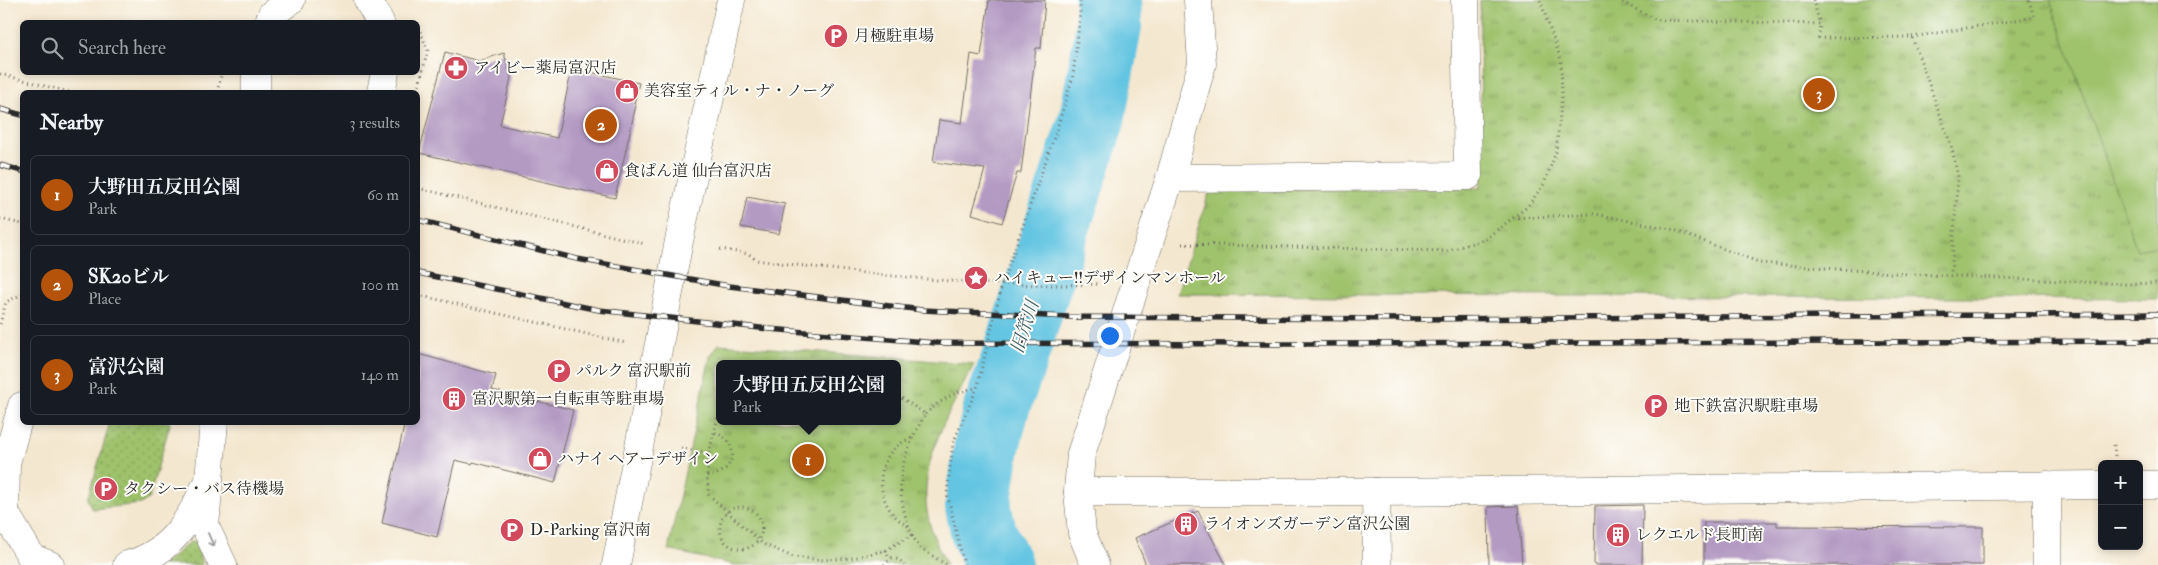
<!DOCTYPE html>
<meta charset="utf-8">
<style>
body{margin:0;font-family:"IM FELL Double Pica","Noto Serif JP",serif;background:#20242c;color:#f1f3f6}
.controls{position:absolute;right:15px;bottom:15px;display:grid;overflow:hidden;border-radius:8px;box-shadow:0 2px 8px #0003}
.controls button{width:45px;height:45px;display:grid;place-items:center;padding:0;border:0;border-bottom:1px solid #363941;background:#171b24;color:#f1f3f6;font:25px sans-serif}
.you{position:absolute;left:1109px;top:335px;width:18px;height:18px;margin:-12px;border:4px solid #fff;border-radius:50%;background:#1a73e8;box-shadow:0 0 0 8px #1a73e833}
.badge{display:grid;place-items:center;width:32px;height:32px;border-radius:50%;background:#b45309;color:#fff;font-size:16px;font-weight:700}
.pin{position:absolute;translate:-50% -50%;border:2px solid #fff;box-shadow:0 1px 5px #0006}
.popup{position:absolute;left:716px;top:360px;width:185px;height:65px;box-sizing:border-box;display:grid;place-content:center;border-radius:8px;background:#171b24;filter:drop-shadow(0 1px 4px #0005);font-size:16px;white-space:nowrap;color:#9ea1a6}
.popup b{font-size:19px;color:#f1f3f6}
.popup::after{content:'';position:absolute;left:50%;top:100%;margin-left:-10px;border:10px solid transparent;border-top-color:#171b24}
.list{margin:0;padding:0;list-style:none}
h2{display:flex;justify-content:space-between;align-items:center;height:65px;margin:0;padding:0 20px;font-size:21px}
h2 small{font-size:16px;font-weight:400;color:#9ea1a6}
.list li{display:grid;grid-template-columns:32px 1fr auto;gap:15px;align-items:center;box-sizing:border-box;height:80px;margin:0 10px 10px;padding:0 10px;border:1px solid #363941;border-radius:8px}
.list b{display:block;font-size:19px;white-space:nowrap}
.list p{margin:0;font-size:16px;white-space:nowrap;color:#9ea1a6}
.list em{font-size:16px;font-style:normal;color:#9ea1a6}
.icon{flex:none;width:28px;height:28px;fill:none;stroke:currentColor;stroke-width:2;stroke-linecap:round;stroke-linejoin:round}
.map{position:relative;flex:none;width:2158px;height:565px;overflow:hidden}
.search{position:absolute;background:#171b24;box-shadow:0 2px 8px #0003;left:20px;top:20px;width:400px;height:55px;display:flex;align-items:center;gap:12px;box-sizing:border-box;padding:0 18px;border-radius:8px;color:#9ea1a6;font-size:19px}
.panel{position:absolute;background:#171b24;box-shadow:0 2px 8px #0003;left:20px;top:90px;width:400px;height:335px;border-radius:8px}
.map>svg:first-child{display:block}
.grass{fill:url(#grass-dots);stroke:#65764c}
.park{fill:url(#park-tufts);stroke:#65764c;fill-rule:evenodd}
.pitch{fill:#9fc26c;stroke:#65764c}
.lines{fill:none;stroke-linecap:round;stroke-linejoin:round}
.river{stroke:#64c5e2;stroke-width:66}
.building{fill:#b39ac3}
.minor-casing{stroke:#716d64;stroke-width:29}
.path{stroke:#716d64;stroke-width:3;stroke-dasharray:1 4;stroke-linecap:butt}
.minor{stroke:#fff;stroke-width:28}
.rail-casing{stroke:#2b2b2b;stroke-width:5.5}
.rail{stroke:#fdfcf7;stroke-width:4;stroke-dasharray:11;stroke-linecap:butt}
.oneway{stroke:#a0a0a0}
.labels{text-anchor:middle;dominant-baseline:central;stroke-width:4;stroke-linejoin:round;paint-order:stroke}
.poi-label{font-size:16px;fill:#2b2b2b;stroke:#fdfcf7;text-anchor:start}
.water-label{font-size:18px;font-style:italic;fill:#3f616b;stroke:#fdfcf7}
</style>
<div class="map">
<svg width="2158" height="565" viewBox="0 0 2158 565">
<defs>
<pattern id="grass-dots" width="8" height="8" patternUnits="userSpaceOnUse" patternTransform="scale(1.25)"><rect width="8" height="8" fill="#9fc26c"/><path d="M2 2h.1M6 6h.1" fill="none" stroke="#829e59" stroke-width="1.8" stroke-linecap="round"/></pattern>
<pattern id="park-tufts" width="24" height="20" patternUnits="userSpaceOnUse" patternTransform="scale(1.25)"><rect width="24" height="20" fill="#9fc26c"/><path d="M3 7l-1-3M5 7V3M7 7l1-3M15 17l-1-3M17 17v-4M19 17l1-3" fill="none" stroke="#829e59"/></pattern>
</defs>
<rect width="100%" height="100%" fill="#fdfcf7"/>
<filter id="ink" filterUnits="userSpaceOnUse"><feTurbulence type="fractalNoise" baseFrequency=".02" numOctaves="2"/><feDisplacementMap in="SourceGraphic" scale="10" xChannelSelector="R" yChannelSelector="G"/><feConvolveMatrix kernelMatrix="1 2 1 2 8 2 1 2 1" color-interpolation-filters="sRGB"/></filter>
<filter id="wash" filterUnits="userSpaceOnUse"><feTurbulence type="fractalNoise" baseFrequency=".0096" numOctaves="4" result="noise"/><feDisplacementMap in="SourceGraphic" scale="20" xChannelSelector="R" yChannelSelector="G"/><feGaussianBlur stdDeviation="1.12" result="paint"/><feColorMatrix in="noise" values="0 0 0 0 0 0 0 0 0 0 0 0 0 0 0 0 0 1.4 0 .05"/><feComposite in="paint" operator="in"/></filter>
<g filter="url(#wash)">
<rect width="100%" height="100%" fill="#f4e7cf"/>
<g class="grass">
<path d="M110,422H169L170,424L149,498L141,504L93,509L88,499Z"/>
<path d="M191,541L196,542L202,565H163Z"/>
</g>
<g class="park">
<path d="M1480,0H2158V299L1177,294L1210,190L1481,188Z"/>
<path d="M718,344L974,364C947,418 909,474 934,537C937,547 943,556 947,565H735L668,550L710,357ZM719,364H897V421H719Z"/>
</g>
<path class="pitch" d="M2050,0H2158V246L2137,250Z"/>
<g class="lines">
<path class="river" d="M999,565L984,534L978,506L987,446L997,406L1013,363L1092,119L1109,26L1108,0"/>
</g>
<g id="blocks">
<g class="building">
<path d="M989,0H1045L1041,48H1036L1021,173H1017L1002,223L972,214L985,169L933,162L939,120L962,123L971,54L981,56Z"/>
<path d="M445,52L479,61L504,53L511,78L500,125L557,138L572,68L639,83L634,104L636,105L615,198L419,153Z"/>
<path d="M747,197L785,204L779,234L741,227Z"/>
<path d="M418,354L496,375L492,390L573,410L555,483L473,462L472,464L455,460L437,537L382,523L405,422H418Z"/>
<path d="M1643,505L1642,565H1594L1595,506Z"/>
<path d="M1518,506L1522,565H1489L1488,507Z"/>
<path d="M1198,511L1226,565H1146L1135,538Z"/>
<path d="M1704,522H1777V526L1983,527V565H1704Z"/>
</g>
</g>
</g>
<g filter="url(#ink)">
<use href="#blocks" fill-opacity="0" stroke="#716d64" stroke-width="1"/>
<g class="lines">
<g class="minor-casing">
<g id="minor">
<path d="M368,0L380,22"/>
<path d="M269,22L272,14L291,0"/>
<path d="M256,72V92"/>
<path d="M381,92L385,72"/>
<path d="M1170,178L1468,176L1465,0"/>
<path d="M22,406L6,463L5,513L32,558L50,565"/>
<path d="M214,422L205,526L223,565"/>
<path d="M2047,485V565"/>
<path d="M2139,485H2158"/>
<path d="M1078,492H1376L2102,485"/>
<path d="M1376,492L1377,565"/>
<path d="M127,565C167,555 188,524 204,489"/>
<path d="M616,565L679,241L731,0"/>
<path d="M1095,565L1082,533L1078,492L1081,454L1170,178L1202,64L1198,0"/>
</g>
</g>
<g class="path">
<path d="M1618,0L1657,20L1820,24L1819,38L1912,37L1951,145L1958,177L1951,275"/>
<path d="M1813,0L1820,24"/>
<path d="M418,27L428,50L418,89"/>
<path d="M1912,37L2034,17L2029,0"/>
<path d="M0,74L69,92"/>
<path d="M217,92L221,76"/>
<path d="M418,188L645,244"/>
<path d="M1513,218L1595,214L1671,229L1761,263L1891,273L2127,284L2158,283"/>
<path d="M0,219L22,224"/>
<path d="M1182,244L1447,251L1485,239L1527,207L1544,184L1556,152L1562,95L1561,60L1540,0"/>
<path d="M720,249L749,254L756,260C870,274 984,289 1100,284"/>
<path d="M418,295L626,343"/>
<path d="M0,324L6,302L22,294"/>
<path d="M925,414C943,399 954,391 977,388"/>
<path d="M2114,445L2115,456"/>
<path d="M681,448L709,453L707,476L709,495L763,544L793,557L824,560L853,558L886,550L912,535C892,485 900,460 925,414L897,395"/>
<path d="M709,453L719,412"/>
<path d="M707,476C737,474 742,440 713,432"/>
<circle cx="741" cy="528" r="21"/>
<path d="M908,526C872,507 871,452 912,438"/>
<path d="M912,535L920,548L947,565"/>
<path d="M886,550L889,559"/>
<path d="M884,565L892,558L900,560L904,565"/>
<path d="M964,565L947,493L953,443L977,388L1002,285L1056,132L1073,76L1080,16V0"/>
</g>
<use href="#minor" class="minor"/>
<g class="rail-casing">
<g id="rail">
<path d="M0,109L22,115"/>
<path d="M0,165L22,171"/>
<path d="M418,220L577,259L729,286L922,310L1069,317L1412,319L2158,314"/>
<path d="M418,273L599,310L769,329L937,343L1302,344L2158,341"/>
</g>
</g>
<use href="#rail" class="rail"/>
</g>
<defs><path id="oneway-shaft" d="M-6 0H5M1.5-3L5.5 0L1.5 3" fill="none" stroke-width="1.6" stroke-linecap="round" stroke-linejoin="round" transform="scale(1.25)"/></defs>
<use class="oneway" href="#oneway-shaft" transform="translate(211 540) rotate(66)"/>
</g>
<defs>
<g id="parking-disc" transform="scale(1.25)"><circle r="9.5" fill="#d1495b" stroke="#fdfcf7"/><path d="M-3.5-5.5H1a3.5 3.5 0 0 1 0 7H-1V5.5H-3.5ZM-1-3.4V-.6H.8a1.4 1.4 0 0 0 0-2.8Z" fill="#fff"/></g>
<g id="pharmacy-disc" transform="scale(1.25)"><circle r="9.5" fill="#d1495b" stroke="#fdfcf7"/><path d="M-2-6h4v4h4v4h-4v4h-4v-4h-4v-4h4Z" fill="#fff"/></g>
<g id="shop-disc" transform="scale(1.25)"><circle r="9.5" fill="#d1495b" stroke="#fdfcf7"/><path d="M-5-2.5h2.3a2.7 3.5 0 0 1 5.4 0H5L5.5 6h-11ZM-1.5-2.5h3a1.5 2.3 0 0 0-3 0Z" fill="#fff"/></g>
<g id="sight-disc" transform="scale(1.25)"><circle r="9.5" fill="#d1495b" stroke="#fdfcf7"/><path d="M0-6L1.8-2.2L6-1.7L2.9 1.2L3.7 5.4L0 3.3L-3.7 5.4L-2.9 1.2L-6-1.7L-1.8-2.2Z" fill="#fff"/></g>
<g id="building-disc" transform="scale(1.25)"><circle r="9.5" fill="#d1495b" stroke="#fdfcf7"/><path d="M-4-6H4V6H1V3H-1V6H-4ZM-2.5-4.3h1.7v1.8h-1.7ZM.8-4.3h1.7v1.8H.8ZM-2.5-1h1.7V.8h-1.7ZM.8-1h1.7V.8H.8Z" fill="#fff"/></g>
</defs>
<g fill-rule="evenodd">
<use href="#parking-disc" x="836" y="36"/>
<use href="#pharmacy-disc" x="456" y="68"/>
<use href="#shop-disc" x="627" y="91"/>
<use href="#shop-disc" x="607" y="171"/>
<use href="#sight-disc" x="976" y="278"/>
<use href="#parking-disc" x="559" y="371"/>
<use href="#building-disc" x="454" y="399"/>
<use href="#parking-disc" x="1656" y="406"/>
<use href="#shop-disc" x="540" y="459"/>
<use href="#parking-disc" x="106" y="489"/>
<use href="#building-disc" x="1186" y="524"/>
<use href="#parking-disc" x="512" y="530"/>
<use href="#building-disc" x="1618" y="535"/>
</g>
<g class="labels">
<g class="poi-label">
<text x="854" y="36">月極駐車場</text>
<text x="474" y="68">アイビー薬局富沢店</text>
<text x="644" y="91">美容室ティル・ナ・ノーグ</text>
<text x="624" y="171">食ぱん道 仙台富沢店</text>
<text x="994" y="278">ハイキュー!!デザインマンホール</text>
<text x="576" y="371">パルク 富沢駅前</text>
<text x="472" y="399">富沢駅第一自転車等駐車場</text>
<text x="1674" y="406">地下鉄富沢駅駐車場</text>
<text x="558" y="459">ハナイ ヘアーデザイン</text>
<text x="124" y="489">タクシー・バス待機場</text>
<text x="1204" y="524">ライオンズガーデン富沢公園</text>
<text x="530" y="530">D-Parking 富沢南</text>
<text x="1636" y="535">レクエルド長町南</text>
</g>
<g class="water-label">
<text transform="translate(1025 327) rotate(-72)">旧笊川</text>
</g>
</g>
</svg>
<div class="controls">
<button>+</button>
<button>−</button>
</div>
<div class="you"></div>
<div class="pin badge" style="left:808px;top:460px">1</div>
<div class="popup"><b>大野田五反田公園</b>Park</div>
<div class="pin badge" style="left:601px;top:125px">2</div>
<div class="pin badge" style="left:1819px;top:94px">3</div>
<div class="search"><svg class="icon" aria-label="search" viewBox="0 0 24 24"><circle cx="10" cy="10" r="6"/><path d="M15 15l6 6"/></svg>Search here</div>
<section class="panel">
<h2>Nearby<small>3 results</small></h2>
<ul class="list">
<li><span class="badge">1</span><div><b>大野田五反田公園</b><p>Park</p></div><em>60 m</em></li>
<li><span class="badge">2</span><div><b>SK20ビル</b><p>Place</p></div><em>100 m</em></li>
<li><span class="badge">3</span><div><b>富沢公園</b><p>Park</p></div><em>140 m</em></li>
</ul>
</section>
</div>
